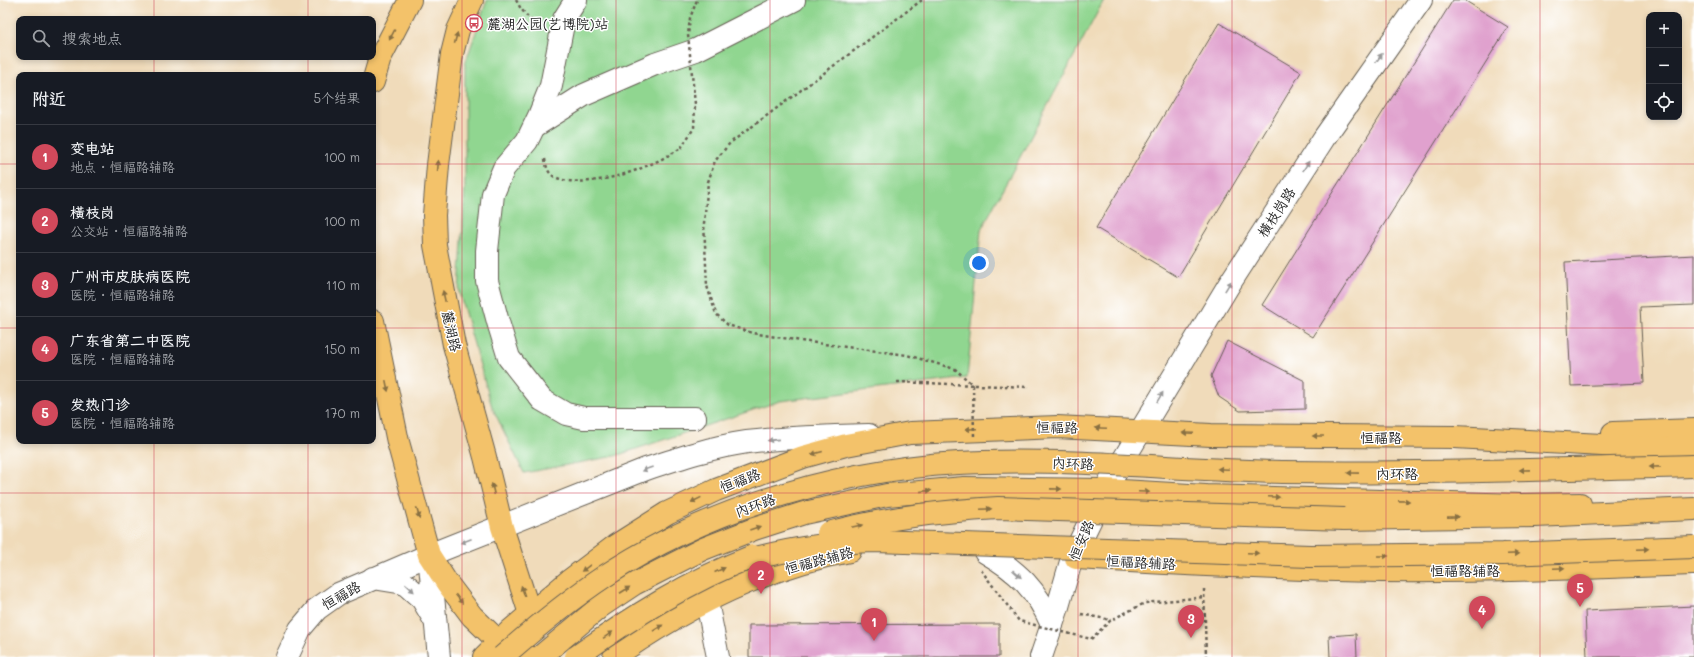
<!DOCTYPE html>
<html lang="zh">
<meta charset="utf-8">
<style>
body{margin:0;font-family:Mali,"LXGW WenKai TC",sans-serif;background:#242831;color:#f1f3f6}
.controls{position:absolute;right:12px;top:12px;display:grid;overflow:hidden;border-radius:8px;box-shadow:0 2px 6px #0003}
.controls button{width:36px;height:36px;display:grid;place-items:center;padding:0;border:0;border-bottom:1px solid #363941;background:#171b24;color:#f1f3f6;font:20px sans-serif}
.you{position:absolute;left:979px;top:263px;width:14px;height:14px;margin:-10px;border:3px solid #fff;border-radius:50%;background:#1a73e8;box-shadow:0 0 0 6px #1a73e833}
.badge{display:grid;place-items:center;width:26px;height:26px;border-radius:50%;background:#d1495b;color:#fff;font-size:13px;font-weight:700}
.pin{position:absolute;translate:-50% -33px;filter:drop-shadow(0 1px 2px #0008)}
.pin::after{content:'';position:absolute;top:21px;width:14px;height:12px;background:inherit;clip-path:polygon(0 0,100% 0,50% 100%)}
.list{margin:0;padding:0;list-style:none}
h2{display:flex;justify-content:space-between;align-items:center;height:52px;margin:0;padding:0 16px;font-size:17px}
h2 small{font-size:13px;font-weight:400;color:#9ea1a6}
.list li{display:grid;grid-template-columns:26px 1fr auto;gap:12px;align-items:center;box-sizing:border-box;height:64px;padding:0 16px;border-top:1px solid #363941}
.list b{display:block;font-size:15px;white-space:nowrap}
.list p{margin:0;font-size:13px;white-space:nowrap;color:#9ea1a6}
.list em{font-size:13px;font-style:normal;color:#9ea1a6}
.icon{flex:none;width:22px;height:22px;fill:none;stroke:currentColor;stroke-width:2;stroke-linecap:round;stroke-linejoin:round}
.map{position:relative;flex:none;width:1694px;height:657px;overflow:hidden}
.search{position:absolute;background:#171b24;box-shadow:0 2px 6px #0003;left:16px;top:16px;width:360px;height:44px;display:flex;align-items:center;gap:10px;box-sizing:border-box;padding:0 14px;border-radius:8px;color:#9ea1a6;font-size:15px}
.panel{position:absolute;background:#171b24;box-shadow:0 2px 6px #0003;left:16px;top:72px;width:360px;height:372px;border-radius:8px}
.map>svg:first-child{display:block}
.green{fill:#90d690;stroke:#567956}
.building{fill:#e0a1ce}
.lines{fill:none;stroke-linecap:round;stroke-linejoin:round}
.minor-casing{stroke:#665f53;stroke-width:24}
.major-casing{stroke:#665f53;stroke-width:24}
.highway-casing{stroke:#665f53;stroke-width:24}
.path{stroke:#665f53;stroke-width:2.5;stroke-dasharray:3 3;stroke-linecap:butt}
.minor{stroke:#fff;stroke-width:22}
.major{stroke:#f3c26a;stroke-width:22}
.highway{stroke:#f3c26a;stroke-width:22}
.highway-bridge-casing{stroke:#665f53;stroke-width:24;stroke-linecap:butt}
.path-bridge{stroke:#665f53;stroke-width:2.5;stroke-dasharray:3 3;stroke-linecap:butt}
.highway-bridge{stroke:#f3c26a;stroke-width:22}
.oneway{fill:#886f43}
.oneway2{fill:#999}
.grid{fill:none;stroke:#d1495b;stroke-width:1;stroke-opacity:0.55}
.labels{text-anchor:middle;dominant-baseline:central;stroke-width:3;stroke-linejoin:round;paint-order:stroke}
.poi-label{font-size:14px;fill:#1c1c1c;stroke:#fff;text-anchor:start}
.street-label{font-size:14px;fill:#1c1c1c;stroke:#fff}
</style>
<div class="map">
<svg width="1694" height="657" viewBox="0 0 1694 657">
<rect width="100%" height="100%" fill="#fff"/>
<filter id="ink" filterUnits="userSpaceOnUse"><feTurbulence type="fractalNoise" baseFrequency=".025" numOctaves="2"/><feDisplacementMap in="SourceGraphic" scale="8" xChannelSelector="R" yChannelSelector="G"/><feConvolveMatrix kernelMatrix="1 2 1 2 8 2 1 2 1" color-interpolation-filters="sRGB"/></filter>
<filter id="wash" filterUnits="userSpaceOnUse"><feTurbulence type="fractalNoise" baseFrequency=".012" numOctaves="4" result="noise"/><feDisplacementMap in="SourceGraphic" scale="16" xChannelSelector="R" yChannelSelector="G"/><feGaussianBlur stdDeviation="0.9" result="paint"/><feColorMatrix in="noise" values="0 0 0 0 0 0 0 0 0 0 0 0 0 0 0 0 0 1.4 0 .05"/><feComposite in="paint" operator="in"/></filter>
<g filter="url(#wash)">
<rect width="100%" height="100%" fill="#f0dbba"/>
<path class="green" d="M487,0H1104L981,230L967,378L780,401L615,456L524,473L492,407L459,292L465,188V64Z"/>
<g id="blocks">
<g class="building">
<path d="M1453,0H1464L1508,27L1313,337L1262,305Z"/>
<path d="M1219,23L1301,72L1178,277L1096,228Z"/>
<path d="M1694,255V305L1640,307L1644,383L1571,386L1565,262Z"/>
<path d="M1227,341L1305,381V409L1240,411L1219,397L1211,376Z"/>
<path d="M1694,606V657H1587L1585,611Z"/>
<path d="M999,624V657H749V625Z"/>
<path d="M1356,634L1357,657H1330L1329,636Z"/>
</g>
</g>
</g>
<g filter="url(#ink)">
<use href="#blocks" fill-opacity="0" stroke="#665f53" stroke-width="1"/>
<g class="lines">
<g class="minor-casing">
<g id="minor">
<path d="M576,0L564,19L551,86L539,116L527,141L504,168L493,194L487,251V281L498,322L509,358L542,400L566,414L584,418H695"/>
<path d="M535,126L584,95L655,64L696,50L794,0"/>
<path d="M985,552C1018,571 1037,590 1052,625"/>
<path d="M429,555L439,657"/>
<path d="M373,578L404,583L422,599L435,621"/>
<path d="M707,602L718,657"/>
<path d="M287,657L300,629L317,609L338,594L429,555L646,469C679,458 712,447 747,442C788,437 828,436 869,435"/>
<path d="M1041,657L1057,610L1072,558L1105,490L1230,283L1324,138L1421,0"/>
</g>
</g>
<g class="major-casing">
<g id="major">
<path d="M472,0L458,30L452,54L438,165L434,215L435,245L454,345L485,457L502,527L530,614L532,628"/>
<path d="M373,82L380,58L410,0"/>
<path d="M373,321L398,442L429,555L447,583L472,616L499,642L529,657"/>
<path d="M1613,433L1694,430"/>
<path d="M1076,558C1178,564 1280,569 1383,571C1487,572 1590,568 1694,564"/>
<path d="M484,657L510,631L570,580L615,546L667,513L716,490L803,457L846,445L910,433L1057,427L1211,435L1455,437L1694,450"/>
<path d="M540,657L601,606L634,584L703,549L754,529L804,513L887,495L964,488L1105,490L1206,496L1522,505L1580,504"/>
<path d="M614,657C684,608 765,567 850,551"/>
</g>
</g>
<g class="highway-casing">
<path id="highway" d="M1344,519L1535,516L1694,509"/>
</g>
<g class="path">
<path d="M516,0L521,9L536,26"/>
<path d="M922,0L730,143L715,161L708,182L704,223L707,286L716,314L728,325L752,333L801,341L907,355L955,369L973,385"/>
<path d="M545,159C546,166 548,174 555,177C579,189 628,175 651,164C661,160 671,154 681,148"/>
<path d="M897,382L1029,387"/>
<path d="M1204,589L1206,657"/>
<path d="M1081,614L1111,620"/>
<path d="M1091,639L1111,620L1145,603L1205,597"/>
</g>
<use href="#minor" class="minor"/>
<use href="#major" class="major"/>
<use href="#highway" class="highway"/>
<g class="highway-bridge-casing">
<g id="highway-bridge">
<path d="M828,533C884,518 941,511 998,508L1344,519"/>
<path d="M740,562C784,550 829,542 876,541L1310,556L1503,554L1694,547"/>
<path d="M502,657C535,628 569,600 605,576C713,505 854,465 983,462C1083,459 1183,470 1282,472C1420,474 1557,469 1694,466"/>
<path d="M576,657C632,617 689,581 753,556"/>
</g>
</g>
<g class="path-bridge">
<path d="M681,148L694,128L695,104L688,35L690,18L697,0"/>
<path d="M973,385L974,437"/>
<path d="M981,570L1019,621L1091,639"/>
</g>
<use href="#highway-bridge" class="highway-bridge"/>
</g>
<defs><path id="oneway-solid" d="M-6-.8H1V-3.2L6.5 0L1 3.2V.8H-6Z"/></defs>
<g class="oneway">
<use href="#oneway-solid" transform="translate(392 35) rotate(118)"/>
<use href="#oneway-solid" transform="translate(456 38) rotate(-75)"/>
<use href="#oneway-solid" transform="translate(438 166) rotate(-85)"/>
<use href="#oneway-solid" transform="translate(444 296) rotate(-102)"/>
<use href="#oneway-solid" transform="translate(387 386) rotate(78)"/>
<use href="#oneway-solid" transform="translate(1101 428) rotate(-177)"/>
<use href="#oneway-solid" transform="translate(971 429) rotate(178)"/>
<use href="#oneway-solid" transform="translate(1188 433) rotate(-177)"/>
<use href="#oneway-solid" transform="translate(1318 436) rotate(-180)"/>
<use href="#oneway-solid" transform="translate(817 453) rotate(165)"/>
<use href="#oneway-solid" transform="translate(1655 467) rotate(179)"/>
<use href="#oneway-solid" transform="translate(1223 469) rotate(-178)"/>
<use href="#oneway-solid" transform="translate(1525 470) rotate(179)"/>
<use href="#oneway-solid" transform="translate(1353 473) rotate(-179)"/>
<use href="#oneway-solid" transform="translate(493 489) rotate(-103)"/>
<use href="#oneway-solid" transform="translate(1056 489) rotate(1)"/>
<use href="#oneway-solid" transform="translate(926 491) rotate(-5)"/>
<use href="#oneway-solid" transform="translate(1144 492) rotate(3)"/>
<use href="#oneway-solid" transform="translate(1274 497) rotate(2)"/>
<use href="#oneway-solid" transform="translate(696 500) rotate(154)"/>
<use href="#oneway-solid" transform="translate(1404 501) rotate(1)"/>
<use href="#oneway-solid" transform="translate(986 509) rotate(-3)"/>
<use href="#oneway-solid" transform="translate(418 513) rotate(75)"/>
<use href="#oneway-solid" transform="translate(1453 517) rotate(-1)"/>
<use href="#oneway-solid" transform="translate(857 526) rotate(-12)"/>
<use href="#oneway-solid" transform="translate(755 528) rotate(-19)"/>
<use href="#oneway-solid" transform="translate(1643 549) rotate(-2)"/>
<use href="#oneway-solid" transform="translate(1253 553) rotate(2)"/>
<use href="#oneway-solid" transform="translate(1513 554) rotate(-2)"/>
<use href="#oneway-solid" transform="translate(1383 556)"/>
<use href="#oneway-solid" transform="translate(586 568) rotate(144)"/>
<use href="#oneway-solid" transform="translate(1559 568) rotate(-2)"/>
<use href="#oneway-solid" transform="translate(720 570) rotate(-24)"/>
<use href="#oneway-solid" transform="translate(625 590) rotate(-33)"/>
<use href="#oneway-solid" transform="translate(523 591) rotate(-108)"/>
<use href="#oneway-solid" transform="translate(459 599) rotate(52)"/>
<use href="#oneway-solid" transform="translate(658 628) rotate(-32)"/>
<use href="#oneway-solid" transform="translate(608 635) rotate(-34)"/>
</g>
<g class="oneway2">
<use href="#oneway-solid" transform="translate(1379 58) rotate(-55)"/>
<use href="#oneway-solid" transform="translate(1306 166) rotate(-57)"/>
<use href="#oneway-solid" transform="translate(1228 286) rotate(-58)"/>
<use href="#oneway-solid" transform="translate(1160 397) rotate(-58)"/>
<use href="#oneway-solid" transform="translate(773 440) rotate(174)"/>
<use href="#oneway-solid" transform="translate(647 469) rotate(160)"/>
<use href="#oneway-solid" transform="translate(466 541) rotate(159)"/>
<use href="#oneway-solid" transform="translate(1017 574) rotate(42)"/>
<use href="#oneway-solid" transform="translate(410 588) rotate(43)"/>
</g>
</g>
<path class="grid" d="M154,0V19M308,0V19M462,0V657M616,0V657M770,0V657M924,0V657M1078,0V657M1232,0V657M1386,0V657M1540,0V657M154,57V75M308,57V75M0,164H19M373,164H1694M0,328H19M373,328H1694M154,441V657M308,441V657M0,493H1694"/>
<defs>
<g id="bus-ring" transform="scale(0.9)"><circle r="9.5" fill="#fff" stroke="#d1495b" stroke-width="1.5"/><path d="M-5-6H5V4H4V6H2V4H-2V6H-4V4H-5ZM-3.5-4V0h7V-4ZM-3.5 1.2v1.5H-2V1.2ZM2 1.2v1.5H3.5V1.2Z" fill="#d1495b"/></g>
</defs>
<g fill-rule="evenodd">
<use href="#bus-ring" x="474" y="23"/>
</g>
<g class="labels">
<g class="poi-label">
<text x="487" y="23">麓湖公园(艺博院)站</text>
</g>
<g class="street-label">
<text transform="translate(1276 212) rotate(-57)">横枝岗路</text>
<text transform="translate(452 331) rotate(77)">麓湖路</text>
<text transform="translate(1057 427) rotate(1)">恒福路</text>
<text x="1381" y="437">恒福路</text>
<text transform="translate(1073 463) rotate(2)">内环路</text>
<text x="1397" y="473">内环路</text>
<text transform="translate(740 480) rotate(-21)">恒福路</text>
<text transform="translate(755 505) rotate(-20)">内环路</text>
<text transform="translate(1081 540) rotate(-67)">恒安路</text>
<text transform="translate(819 560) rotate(-15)">恒福路辅路</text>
<text transform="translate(1141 562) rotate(3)">恒福路辅路</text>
<text x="1465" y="570">恒福路辅路</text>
<text transform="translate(341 595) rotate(-30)">恒福路</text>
</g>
</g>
</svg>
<div class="controls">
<button>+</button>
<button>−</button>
<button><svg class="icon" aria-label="locate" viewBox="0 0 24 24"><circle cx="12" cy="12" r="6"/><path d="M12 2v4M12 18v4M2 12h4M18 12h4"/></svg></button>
</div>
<div class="you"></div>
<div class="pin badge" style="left:874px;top:641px">1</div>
<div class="pin badge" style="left:761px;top:594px">2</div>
<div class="pin badge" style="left:1191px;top:638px">3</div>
<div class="pin badge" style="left:1482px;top:629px">4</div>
<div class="pin badge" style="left:1580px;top:607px">5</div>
<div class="search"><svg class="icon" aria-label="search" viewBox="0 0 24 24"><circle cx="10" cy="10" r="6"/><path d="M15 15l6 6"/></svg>搜索地点</div>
<section class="panel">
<h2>附近<small>5个结果</small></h2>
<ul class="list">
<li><span class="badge">1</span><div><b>变电站</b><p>地点 · 恒福路辅路</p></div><em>100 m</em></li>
<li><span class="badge">2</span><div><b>横枝岗</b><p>公交站 · 恒福路辅路</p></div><em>100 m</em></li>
<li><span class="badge">3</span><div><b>广州市皮肤病医院</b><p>医院 · 恒福路辅路</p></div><em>110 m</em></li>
<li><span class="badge">4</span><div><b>广东省第二中医院</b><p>医院 · 恒福路辅路</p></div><em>150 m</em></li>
<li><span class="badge">5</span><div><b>发热门诊</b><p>医院 · 恒福路辅路</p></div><em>170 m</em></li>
</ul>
</section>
</div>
